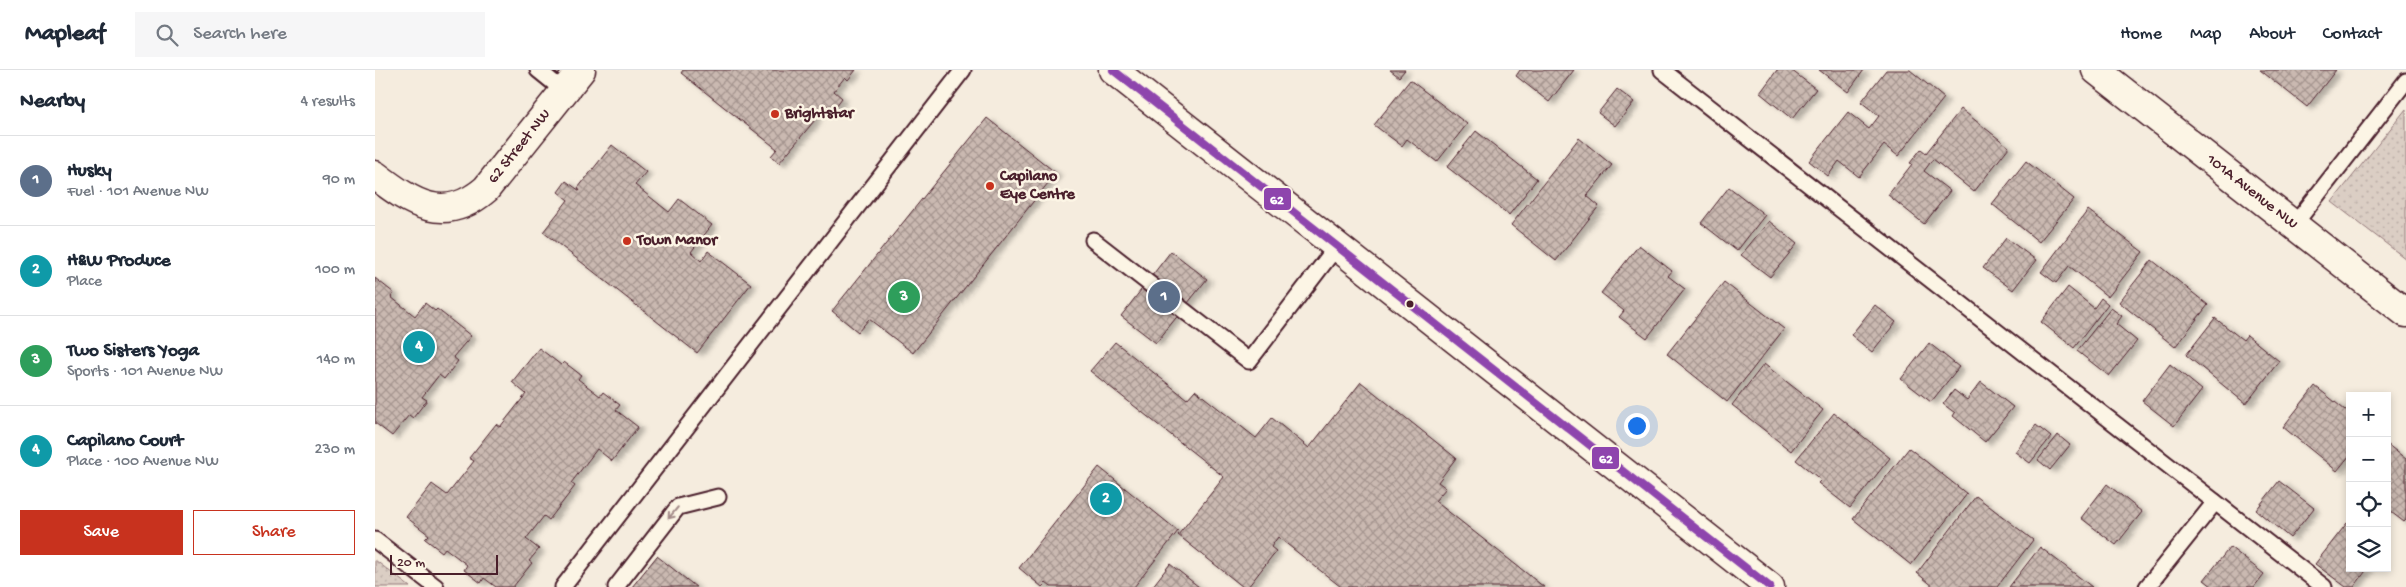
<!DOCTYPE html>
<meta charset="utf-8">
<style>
body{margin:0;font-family:"Gochi Hand",sans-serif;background:#f6f6f7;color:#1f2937}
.controls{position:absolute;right:15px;bottom:15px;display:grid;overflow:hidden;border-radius:0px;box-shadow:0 2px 8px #0003}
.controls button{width:45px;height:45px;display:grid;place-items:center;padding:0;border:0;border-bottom:1px solid #e0e1e3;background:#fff;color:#1f2937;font:25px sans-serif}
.scale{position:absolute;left:15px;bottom:12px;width:108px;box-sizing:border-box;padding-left:5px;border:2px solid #4a1f2b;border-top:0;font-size:14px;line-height:18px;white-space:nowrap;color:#4a1f2b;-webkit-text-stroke:4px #fcf5e5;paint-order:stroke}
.you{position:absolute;left:1261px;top:355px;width:18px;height:18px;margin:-12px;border:4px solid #fff;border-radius:50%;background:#1a73e8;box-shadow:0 0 0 8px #1a73e833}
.badge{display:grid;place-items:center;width:32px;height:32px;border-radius:50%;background:#c8321e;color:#fff;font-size:16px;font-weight:700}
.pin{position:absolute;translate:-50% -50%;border:2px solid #fff;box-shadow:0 1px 5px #0006}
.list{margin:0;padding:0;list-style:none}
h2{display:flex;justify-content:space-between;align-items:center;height:65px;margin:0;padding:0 20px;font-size:21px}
h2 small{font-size:16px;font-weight:400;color:#747a83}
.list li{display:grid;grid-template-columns:32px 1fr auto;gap:15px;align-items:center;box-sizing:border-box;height:90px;padding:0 20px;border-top:1px solid #e0e1e3}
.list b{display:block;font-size:19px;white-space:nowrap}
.list p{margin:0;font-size:16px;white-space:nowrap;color:#747a83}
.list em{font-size:16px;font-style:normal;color:#747a83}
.actions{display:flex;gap:10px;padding:15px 20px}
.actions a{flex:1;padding:11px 0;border:1px solid #c8321e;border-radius:0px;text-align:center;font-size:18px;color:#c8321e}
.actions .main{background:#c8321e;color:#fff}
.icon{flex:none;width:28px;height:28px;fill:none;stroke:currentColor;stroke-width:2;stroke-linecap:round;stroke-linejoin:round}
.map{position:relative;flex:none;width:2031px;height:517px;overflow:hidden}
header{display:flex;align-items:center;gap:30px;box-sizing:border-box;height:70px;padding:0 25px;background:#fff;border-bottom:1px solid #e0e1e3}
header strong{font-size:24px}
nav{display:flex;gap:28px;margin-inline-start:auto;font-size:18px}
.search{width:350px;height:45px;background:#f6f6f7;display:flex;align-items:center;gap:12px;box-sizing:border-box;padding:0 18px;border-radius:0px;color:#747a83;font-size:19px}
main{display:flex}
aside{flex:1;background:#fff}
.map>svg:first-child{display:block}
.park{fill:url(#park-dots);stroke:#927678}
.building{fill:url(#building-cross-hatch);stroke:#4a1f2b;filter:url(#shadow)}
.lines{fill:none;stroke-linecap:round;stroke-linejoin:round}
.lane-casing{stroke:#4a1f2b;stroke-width:19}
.street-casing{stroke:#4a1f2b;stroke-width:31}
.secondary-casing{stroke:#4a1f2b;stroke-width:31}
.lane{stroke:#fcf5e5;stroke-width:15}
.street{stroke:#fcf5e5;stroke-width:28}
.secondary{stroke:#fcf5e5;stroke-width:28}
.bus-1-casing{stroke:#fcf5e5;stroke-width:11}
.bus-1{stroke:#8e44ad;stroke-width:8}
.oneway{stroke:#a38a88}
.poi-dot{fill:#c8321e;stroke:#fcf5e5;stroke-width:2}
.bus-dot{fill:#4a1f2b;stroke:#fcf5e5;stroke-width:2}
.labels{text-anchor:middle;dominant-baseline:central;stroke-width:5;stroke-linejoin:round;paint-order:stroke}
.poi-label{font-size:16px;font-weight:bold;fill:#4a1f2b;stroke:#fcf5e5;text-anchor:start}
.street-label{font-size:16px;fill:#4a1f2b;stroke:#fcf5e5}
.line-badge{stroke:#fcf5e5;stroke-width:2}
.badge-label{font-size:14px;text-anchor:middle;font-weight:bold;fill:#fff}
</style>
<header>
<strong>Mapleaf</strong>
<div class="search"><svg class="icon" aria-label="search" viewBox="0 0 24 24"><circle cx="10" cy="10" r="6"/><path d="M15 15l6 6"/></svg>Search here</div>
<nav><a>Home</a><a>Map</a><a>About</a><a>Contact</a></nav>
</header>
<main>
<aside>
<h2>Nearby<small>4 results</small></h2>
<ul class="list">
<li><span class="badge" style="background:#5c6f8a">1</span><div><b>Husky</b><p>Fuel · 101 Avenue NW</p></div><em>90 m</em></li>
<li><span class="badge" style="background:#0f9aa8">2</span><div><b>H&amp;W Produce</b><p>Place</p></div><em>100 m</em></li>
<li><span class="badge" style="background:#2e9e5b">3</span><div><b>Two Sisters Yoga</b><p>Sports · 101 Avenue NW</p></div><em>140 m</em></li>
<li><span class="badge" style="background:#0f9aa8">4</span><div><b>Capilano Court</b><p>Place · 100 Avenue NW</p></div><em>230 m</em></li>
</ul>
<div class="actions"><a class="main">Save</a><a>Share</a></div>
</aside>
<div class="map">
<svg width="2031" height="517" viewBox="0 0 2031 517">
<defs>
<pattern id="park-dots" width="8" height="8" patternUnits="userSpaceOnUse" patternTransform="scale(1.25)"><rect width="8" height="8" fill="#dbcec4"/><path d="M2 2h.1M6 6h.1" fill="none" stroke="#bdb0a9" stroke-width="1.8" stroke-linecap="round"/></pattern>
<pattern id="building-cross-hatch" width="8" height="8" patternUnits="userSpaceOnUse" patternTransform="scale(1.25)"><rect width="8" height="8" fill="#cab9b1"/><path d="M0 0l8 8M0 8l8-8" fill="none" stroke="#a69690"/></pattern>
<filter id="shadow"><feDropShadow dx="5.5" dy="3" stdDeviation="2.5" flood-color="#0004"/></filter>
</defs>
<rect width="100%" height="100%" fill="#f5ecde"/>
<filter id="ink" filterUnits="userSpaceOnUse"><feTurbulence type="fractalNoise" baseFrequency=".02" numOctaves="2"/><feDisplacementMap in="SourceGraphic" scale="10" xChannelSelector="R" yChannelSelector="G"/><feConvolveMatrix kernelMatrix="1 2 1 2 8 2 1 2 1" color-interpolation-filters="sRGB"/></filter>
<g filter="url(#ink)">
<g class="park">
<path d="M2031,39V189L1957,132Z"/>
<path d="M0,490L35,517H0Z"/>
</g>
<g class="building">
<path d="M308,0H481L473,10L470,7L459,21L467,28L458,40L449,33L438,48L440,50L404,93L396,86L402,79L306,3Z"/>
<path d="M1015,0H1030L1024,7Z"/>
<path d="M1145,0H1199L1174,32L1141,6Z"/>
<path d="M1402,0H1416L1441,19L1417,49L1385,23Z"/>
<path d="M1444,0H1489L1473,22Z"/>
<path d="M1511,0H1535L1569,28L1523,86L1509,75L1484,107L1464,91L1453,106L1434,91L1473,42L1494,59L1504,46L1486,32Z"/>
<path d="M1885,0H1961L1932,37Z"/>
<path d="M1035,10L1092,54L1062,92L1032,69L1027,76L999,55Z"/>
<path d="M1242,19L1259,32L1240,56L1223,43Z"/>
<path d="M1586,39L1634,77L1599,122L1558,89L1549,101L1575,121L1549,154L1513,125L1537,94L1535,93L1546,79L1551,83Z"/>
<path d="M612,48L681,103L538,283L494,249L483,262L457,241Z"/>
<path d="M1101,61L1162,109L1134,145L1072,97Z"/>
<path d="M1204,68L1237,95L1212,126L1224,136L1181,191L1136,155Z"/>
<path d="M237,75L271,102L260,115L294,142L304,129L337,155L316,182L326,191L333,181L376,214L322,283L168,162L193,130L183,122L191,111L205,121L203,118Z"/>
<path d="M1651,91L1699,129L1664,172L1617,134Z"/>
<path d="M1354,117L1390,145L1362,181L1326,153Z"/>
<path d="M1713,140L1768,182L1733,227L1694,196L1681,213L1666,202Z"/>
<path d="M1394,151L1422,174L1395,207L1366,185Z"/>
<path d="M1631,168L1661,190L1638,220L1608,198Z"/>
<path d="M1264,175L1297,201L1293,206L1310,219L1272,268L1244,247L1249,241L1226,223Z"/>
<path d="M796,181L832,209L781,273L746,246Z"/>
<path d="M1777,190L1833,235L1800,277L1744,232Z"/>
<path d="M0,208L19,223L16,227L40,246L50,233L60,241L62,239L96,266L78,287L83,291L69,309L64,305L47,327L52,330L38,348L34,345L17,366L0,353Z"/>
<path d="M1349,212L1409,259L1352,332L1292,284Z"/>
<path d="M1693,217L1719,238L1726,228L1733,234L1699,278L1666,252Z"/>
<path d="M1500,235L1521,252L1497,282L1476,265Z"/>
<path d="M1736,238L1747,246L1741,254L1762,271L1734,306L1702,281Z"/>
<path d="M1840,248L1868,270L1872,265L1904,291L1871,334L1811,285Z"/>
<path d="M740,272L812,329L820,320L881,368L897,348L934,378L986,312L1081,388L1063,412L1071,418L1060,431L1169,517H966L903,467L896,477L901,481L873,517H868L803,465L849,407L715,301Z"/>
<path d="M1554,273L1584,297L1556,332L1526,309Z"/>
<path d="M164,278L186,295L189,292L206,305L203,309L225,326L228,322L245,335L241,340L263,357L237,391L222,379L196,413L200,416L174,450L169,446L151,469L164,479L154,491L157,493L138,517H121L109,508L106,513L89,500L92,495L70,478L67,482L50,469L54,465L31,447L57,414L72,425L99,391L94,388L121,354L125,357L151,324L137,312Z"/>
<path d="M1389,294L1448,340L1416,381L1357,335Z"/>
<path d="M1795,294L1827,320L1799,356L1767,331Z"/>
<path d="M1606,312L1638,337L1610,372L1578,346L1580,343L1568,334L1579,320L1592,330Z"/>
<path d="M1940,316L1975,344V385L1962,401L1908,357Z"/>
<path d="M1459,343L1515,388L1475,438L1443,413L1446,410L1421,390Z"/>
<path d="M1661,355L1676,367L1655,393L1640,382Z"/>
<path d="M1683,365L1695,375L1675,400L1663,390Z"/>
<path d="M2012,374L2031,389V450L2029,452L2012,439Z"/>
<path d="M1534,378L1592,424L1536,495L1478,449Z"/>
<path d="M724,397L803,461L759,517H676L671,513L667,517L644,498Z"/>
<path d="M1904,411L1939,438L1915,468L1881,440Z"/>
<path d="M1732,414L1767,442L1741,475L1706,448Z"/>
<path d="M1601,426L1658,470L1622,517H1559L1542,503Z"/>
<path d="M1972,453L1975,455V498H1993L1979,517H1971L1940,494Z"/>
<path d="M1665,477L1717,517H1634Z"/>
<path d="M1855,477L1889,504L1879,517H1838L1829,510Z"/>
<path d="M282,486L321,517H257Z"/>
<path d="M795,494L824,517H777Z"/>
</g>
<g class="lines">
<g class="lane-casing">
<g id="lane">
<path d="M163,0L189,21"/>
<path d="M1287,0L1949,517"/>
<path d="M1919,155L2031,11"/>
<path d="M718,170L874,291L962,176"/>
<path d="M0,470L61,517"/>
<path d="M188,517L588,0"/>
<path d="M241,517L303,437L343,427"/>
<path d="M1772,517L1840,432"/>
</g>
</g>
<g class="street-casing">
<g id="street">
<path id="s1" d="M1721,0L2031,243"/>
<path id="s2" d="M0,105C38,134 69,155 111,119L206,0"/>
</g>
</g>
<g class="secondary-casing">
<path id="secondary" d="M738,0L1395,517"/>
</g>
<use href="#lane" class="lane"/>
<use href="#street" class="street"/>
<use href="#secondary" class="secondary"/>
<g class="bus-1-casing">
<path id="bus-1" d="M738,0L1395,517"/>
</g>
<use href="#bus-1" class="bus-1"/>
</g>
<defs><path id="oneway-shaft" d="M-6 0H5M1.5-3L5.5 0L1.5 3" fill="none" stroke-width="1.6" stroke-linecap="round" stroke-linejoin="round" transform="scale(1.25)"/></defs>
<use class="oneway" href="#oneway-shaft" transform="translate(298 443) rotate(130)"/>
</g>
<g class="poi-dot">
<circle cx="400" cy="44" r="5"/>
<circle cx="615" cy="116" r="5"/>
<circle cx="252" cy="171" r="5"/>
</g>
<circle class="bus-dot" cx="1035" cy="234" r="4.5"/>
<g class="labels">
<g class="poi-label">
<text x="410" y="44">Brightstar</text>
<text x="625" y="107">Capilano<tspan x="625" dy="18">Eye Centre</tspan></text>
<text x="262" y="171">Town Manor</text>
</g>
<g class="street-label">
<text stroke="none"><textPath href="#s2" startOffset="179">62 Street NW</textPath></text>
<text stroke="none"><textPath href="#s1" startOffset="198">101A Avenue NW</textPath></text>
</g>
</g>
<g class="line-badge">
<rect x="888" y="117" width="29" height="24" rx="5" fill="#8e44ad"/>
<rect x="1216" y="376" width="29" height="24" rx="5" fill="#8e44ad"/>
</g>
<g class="badge-label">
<text x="902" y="134">62</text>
<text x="1231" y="393">62</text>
</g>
</svg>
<div class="controls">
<button>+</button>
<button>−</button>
<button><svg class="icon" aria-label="locate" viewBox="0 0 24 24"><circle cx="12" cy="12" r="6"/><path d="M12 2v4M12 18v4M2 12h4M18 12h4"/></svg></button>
<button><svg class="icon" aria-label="layers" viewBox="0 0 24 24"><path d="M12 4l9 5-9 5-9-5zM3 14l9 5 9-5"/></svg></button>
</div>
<div class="scale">20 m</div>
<div class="you"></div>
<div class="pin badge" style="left:789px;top:227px;background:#5c6f8a">1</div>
<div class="pin badge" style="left:731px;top:429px;background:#0f9aa8">2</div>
<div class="pin badge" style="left:529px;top:227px;background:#2e9e5b">3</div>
<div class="pin badge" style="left:44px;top:277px;background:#0f9aa8">4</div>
</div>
</main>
